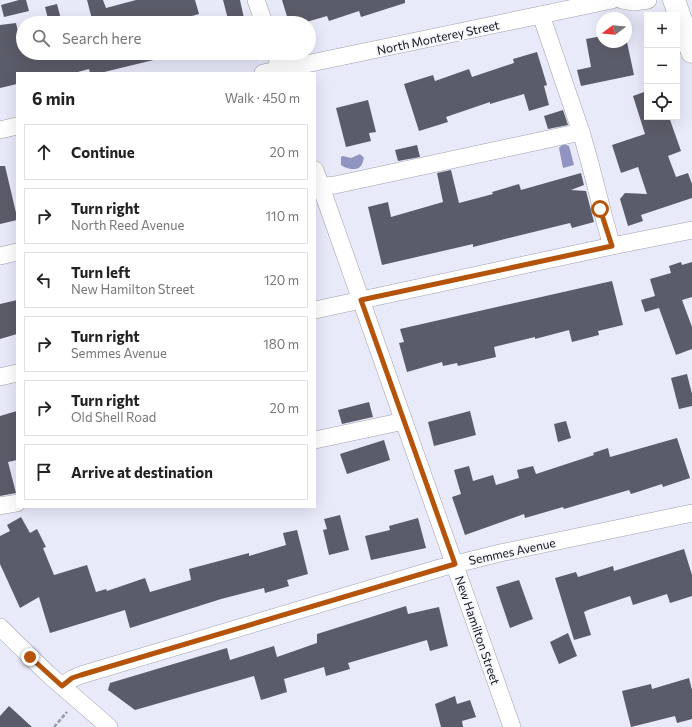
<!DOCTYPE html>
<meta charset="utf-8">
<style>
body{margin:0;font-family:Commissioner,sans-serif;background:#f6f6f6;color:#222}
.controls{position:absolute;right:12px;top:12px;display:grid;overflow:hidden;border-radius:0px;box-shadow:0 4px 16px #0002}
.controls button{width:36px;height:36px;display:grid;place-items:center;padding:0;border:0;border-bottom:1px solid #e0e0e0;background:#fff;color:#222;font:20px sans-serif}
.compass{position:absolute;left:596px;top:12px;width:36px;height:36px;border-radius:50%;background:#fff;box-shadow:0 4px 16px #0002;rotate:254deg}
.stop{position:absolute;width:12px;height:12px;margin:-9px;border:3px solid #b45309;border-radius:50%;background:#fff}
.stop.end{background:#b45309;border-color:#fff;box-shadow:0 1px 4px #0008}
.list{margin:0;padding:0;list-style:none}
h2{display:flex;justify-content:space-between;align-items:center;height:52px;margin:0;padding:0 16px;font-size:17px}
h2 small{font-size:13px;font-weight:400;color:#767676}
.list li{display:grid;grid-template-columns:26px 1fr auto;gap:12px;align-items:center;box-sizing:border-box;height:56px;margin:0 8px 8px;padding:0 8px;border:1px solid #e0e0e0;border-radius:0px}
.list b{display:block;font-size:15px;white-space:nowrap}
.list p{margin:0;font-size:13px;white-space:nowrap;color:#767676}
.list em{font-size:13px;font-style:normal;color:#767676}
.icon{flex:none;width:22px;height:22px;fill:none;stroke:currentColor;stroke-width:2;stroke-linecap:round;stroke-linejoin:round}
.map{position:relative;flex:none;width:692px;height:727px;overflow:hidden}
.search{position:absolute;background:#fff;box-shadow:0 4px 16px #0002;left:16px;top:16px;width:300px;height:44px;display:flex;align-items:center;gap:10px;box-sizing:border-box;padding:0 14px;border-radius:22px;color:#767676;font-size:15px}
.panel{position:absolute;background:#fff;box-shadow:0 4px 16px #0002;left:16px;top:72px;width:300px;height:436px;border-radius:0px}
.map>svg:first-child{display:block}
.water{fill:#9193c1}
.building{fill:#5b5c69}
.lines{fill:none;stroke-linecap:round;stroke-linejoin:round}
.minor-casing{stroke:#9fa0ae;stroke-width:18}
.major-casing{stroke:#9fa0ae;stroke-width:23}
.path{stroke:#9798a4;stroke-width:2.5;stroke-dasharray:4 2;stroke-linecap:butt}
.minor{stroke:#fff;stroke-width:17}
.major{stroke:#fff;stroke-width:22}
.route{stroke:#b45309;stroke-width:5}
.labels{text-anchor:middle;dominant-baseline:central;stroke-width:4;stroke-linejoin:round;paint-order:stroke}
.street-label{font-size:12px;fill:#111217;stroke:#f7f7fe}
</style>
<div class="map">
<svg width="692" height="727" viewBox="0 0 692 727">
<rect width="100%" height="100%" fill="#e8e9f9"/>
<g class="water">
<path d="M563,144L569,146L574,165L563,168L559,148Z"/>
<path d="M360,154L364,158C363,160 363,162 362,164C359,172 346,169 341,165V157L343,156L351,158Z"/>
</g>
<g class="building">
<path d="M19,0H26L29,11L4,17L1,5Z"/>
<path d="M87,0H103L106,8L136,0H195L199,14L185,18L186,23H93Z"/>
<path d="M223,0H240L245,23H229Z"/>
<path d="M282,0H405V3L361,17L359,11L329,21L327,16L303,23H289Z"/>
<path d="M57,4L62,23H49L45,7Z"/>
<path d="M16,23L23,53H166V57L100,73H90L89,69L74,73H17V84L0,88V25Z"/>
<path d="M602,36V42H627L634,75L581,86L577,70L591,67L586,39Z"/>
<path d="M537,52L547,85L544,86L549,105L529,111L524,94L490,104V102L446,117L448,122L419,131L404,84L433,75L435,81L469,69L472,77L514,63L513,59Z"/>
<path d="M647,91V117H669L681,151L668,156L676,177L688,173L692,184V198L641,215L643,221L628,226L620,199L625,193L647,194L638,167L621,173L612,145L645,134L633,96Z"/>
<path d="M368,100L376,132L369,133L371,141L346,147L336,108Z"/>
<path d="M563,110L568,125L548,129L544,116Z"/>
<path d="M417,145L420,157L398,161L395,150Z"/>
<path d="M0,166H5L17,217V220L0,224Z"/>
<path d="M451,170L459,203L493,194L492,192L519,184L521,190L581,173L584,185L571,190L586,191L594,222L572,228L570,223L473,247V244L382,265L368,207L388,202L391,217L443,202L437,173Z"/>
<path d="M681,262L682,265L692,262V297L682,300L692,327V349L676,355L659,308L645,312L641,300L655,296L650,279L671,273L669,266Z"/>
<path d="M612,281L623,325L598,331L599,335L572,342L569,330L535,339V337L494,347L496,357L458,366L457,363L443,366L442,362L407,372L399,343L404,342L400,329Z"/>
<path d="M17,300V334L0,339V304Z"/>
<path d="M687,374L692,394V406L679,409L671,378Z"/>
<path d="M369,402L373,417L342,424L338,410Z"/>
<path d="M17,411V460L8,462L16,493L0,496V416Z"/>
<path d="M470,411L476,435L434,446L428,422Z"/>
<path d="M566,421L571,438L558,442L554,424Z"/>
<path d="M677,438L690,478L663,487L662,484L631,494L629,490L564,509L563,507L525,518L524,514L465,535L452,497L461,494L454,470L469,466L473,481L493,475L496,485L519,478L517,470L533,466L536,474L594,455L593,453L608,448L610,457Z"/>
<path d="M384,440L390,460L347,474L340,454Z"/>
<path d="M340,515L349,550L329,555L323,530L327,529L324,519Z"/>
<path d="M21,517L30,533L37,529L46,547L43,548L54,575L87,565L96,592L106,589L107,591L145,578L150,592L191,580L189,569L249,553V556L286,545L283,533L297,530L308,574L287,580L289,586L265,593L264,588L221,599L130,628L125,610L50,633L39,597L20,608L0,564V536L10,531L7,525Z"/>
<path d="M418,518L426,548L371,560L365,536L390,530L389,526Z"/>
<path d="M684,549L692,575V596L670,603L667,594L633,605L630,596L588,610L584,612L591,635L574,640L555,578L576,572L578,577L613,566L614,571Z"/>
<path d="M519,580L533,619L510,628L496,587Z"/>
<path d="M406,606L408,614L439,607L448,646L430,651L427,640L348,663L350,669L326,676L324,667L284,679L287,692L261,700L254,676L135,710L108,690L110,683L227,648L230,660L274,646L277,657L317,643V634Z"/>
<path d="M568,633L577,656L559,664L550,642Z"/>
<path d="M689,678L692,690V719L677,723L675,716L631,727L622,691L651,684L652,689Z"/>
<path d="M455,696L457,704L470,700L476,717L462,721L463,727H441L435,704Z"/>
<path d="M9,706L32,727H0V716Z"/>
</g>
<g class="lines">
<g class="minor-casing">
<g id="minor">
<path d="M256,0L264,23"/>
<path d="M622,0L634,2L648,0"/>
<path d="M275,53L282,73"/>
<path d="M263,73L612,0"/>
<path d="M0,130L17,126"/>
<path d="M581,132C593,170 600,207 612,246"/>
<path d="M315,170L512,727"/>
<path d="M315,187L335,185L581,132L541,15"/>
<path d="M0,256L17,252"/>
<path d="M315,310L612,246L692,230"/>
<path d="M0,377L17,373"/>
<path d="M315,440L404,421"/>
<path d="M0,506L17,503"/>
<path d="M0,627L48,674L109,727"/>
<path d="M62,686L72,679L81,675L440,568L500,553L692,513"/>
</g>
</g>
<g class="major-casing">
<path id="major" d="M674,0L692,52"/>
</g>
<path class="path" d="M54,727L67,712"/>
<use href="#minor" class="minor"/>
<use href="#major" class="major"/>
</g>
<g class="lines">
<path class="route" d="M30,657L62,686L72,678L81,675L455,564L361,300L612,246L600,209"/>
</g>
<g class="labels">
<g class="street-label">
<text transform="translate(438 37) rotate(-12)">North Monterey Street</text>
<text transform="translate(512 551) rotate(-12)">Semmes Avenue</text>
<text transform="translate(478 630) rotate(71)">New Hamilton Street</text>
</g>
</g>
</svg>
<div class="controls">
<button>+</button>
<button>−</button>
<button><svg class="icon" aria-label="locate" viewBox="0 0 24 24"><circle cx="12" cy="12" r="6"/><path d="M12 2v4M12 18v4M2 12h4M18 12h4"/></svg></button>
</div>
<svg class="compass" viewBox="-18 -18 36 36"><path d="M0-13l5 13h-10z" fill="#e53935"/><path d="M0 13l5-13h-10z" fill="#767676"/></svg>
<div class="stop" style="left:600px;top:209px"></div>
<div class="stop end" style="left:30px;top:657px"></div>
<div class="search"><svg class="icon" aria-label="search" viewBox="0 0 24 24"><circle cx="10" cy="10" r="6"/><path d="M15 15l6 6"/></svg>Search here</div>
<section class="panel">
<h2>6 min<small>Walk · 450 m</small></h2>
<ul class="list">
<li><svg class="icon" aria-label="ahead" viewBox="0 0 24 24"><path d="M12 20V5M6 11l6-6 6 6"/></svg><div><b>Continue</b></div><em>20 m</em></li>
<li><svg class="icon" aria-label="right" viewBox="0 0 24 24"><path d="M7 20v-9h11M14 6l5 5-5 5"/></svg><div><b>Turn right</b><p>North Reed Avenue</p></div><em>110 m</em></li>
<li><svg class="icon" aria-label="left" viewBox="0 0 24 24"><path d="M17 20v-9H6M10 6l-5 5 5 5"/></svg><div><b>Turn left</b><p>New Hamilton Street</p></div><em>120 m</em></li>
<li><svg class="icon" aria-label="right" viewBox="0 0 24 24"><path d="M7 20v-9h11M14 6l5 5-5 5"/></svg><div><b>Turn right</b><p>Semmes Avenue</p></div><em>180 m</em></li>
<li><svg class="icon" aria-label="right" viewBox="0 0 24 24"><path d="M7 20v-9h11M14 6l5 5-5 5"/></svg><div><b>Turn right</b><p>Old Shell Road</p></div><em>20 m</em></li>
<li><svg class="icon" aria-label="arrive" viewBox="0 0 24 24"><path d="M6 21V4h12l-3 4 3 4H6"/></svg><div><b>Arrive at destination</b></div></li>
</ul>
</section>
</div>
